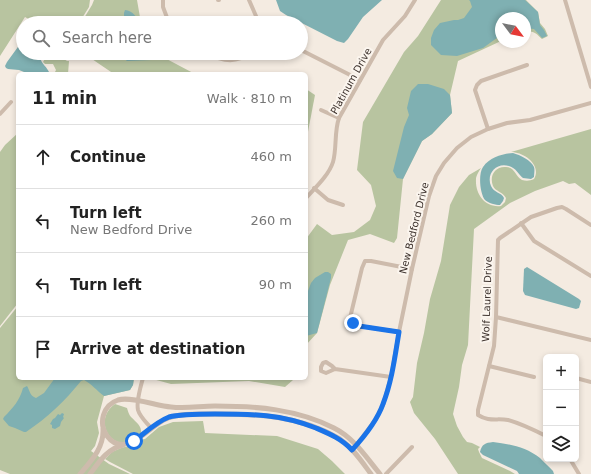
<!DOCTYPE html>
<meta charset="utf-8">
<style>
body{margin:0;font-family:"DejaVu Sans",sans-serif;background:#f2f2f2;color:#222}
.controls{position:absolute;right:12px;bottom:12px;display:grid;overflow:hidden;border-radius:6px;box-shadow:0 2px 6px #0003}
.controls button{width:36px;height:36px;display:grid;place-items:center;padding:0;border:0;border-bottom:1px solid #e0e0e0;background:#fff;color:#222;font:20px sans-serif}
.compass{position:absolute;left:495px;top:12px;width:36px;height:36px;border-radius:50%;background:#fff;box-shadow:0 2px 6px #0003;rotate:122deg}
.stop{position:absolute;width:12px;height:12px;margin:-9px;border:3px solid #1a73e8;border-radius:50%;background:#fff}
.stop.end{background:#1a73e8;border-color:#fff;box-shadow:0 1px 4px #0008}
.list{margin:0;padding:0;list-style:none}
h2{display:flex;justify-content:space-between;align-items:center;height:52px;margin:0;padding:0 16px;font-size:17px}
h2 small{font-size:13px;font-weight:400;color:#767676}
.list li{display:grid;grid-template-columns:26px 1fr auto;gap:12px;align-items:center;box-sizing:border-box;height:64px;padding:0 16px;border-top:1px solid #e0e0e0}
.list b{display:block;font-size:15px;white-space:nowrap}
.list p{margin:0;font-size:13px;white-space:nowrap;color:#767676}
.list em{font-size:13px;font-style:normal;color:#767676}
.icon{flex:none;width:22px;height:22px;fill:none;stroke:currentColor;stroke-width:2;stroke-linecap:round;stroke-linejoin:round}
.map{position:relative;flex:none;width:591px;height:474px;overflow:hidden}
.search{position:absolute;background:#fff;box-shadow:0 2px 6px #0003;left:16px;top:16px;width:292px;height:44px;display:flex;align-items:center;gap:10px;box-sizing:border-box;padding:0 14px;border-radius:22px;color:#767676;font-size:15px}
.panel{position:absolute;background:#fff;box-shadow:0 2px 6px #0003;left:16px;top:72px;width:292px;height:308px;border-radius:6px}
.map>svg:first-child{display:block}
.green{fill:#b8c4a0}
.water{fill:#7fb0b2}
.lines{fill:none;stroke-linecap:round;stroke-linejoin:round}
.minor{stroke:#cdbbac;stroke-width:4}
.tertiary{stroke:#cdbbac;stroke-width:5}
.route{stroke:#1a73e8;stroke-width:5}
.labels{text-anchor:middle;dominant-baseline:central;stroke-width:4;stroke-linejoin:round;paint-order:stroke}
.street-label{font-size:10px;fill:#3b302b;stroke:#fbf5ee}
</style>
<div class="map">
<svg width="591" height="474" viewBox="0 0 591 474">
<rect width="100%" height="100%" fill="#f4ebe1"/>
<g class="green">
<path d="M0,0H90L89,7L79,23H36L25,17L0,56Z"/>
<path d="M94,0H137L141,23H81L92,5Z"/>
<path d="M441,0H526L538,12L540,23L545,29L548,36L542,39C536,33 533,30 525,32V18H501V41L458,61L450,95L452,113L432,134L422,141L403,179L397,238L394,243L370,234L348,240L330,285L317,333L306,345V239L317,224L332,235L354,232L370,220L376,206L371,185L357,170L363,122L404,52L418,36Z"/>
<path d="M46,53H55L67,61H69L68,74H54L56,70L53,64H45L43,62L46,57Z"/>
<path d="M57,53H159L161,56L195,74H114L89,57L67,60Z"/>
<path d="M306,89L315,95L306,142Z"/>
<path d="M591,129V195L575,183L569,184L563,181L535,191L510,203L474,229L468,345L462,365L459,387L453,414L457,426L463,437L467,442L472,443L480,447L478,449L479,452L482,458L510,471L515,474H458L435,439L414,413L410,402L413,397L417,363L424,333L430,299L441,261L450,205L459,187L469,175L481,168C479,171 476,176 476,179C475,194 485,208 501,206L505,202L506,198C502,191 496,192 493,186C489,176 495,166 506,167C515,167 515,176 522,180C526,181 530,181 534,179C542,165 524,152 511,152Z"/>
<path d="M18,133V303L0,326V152L5,145Z"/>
<path d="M18,306V378H134L133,385L130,390L104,396L97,422L99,433L95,446L91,451L109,464L130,474H10L0,470V328Z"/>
<path d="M149,378H293V380L285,387L249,381L171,384Z"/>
<path d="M115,404L127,408C128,411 129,415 131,417C136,422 142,426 141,433C138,436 134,439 131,441C108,450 94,418 115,404Z"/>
<path d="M203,421L205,433L277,436L318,449L332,461L345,474H133L110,462L105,459L112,452L121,448L132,445L138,440L145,439L159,427L173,422Z"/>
</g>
<g class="water">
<path d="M276,0H382L363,17L348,39L344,43L337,41L286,15L280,11Z"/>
<path d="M469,0H525L538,12L540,25L544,30L547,36L542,38L534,29L525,28V18H501V35L483,48L457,56L441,55L431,45V38L434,30L440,23L454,20H458L464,18L472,7L470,1Z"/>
<path d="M125,10C133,11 136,16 139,23H124V13Z"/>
<path d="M23,40V53H40C40,65 46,64 50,74H29L19,70L8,69L6,68L5,66L7,62Z"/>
<path d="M118,53H156L155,57L152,60L127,61Z"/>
<path d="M418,84H428L444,89L450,95L452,113L432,134L422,141L403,179L397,178L393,171L404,127L409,115L407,108L411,91Z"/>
<path d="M513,153C520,155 531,160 534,167C535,170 534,174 534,177L531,179L523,178C518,174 516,168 509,166C496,162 486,174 491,186C494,193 501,192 504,198L503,201L500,205C496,205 488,203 485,200C480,194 478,174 483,167C490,157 502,154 513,153Z"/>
<path d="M527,267L579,299L581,301L579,308L576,309L525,295L523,291L524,269Z"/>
<path d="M325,272H328L331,274V278L317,333L306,336V311L308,291L311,283L315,278Z"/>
<path d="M55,378H134L133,385L130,390L104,396C97,391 92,384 84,380L81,381C65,401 47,418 26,432H24L15,428L9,426L3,419L4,417C13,408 20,400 23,388L27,386C30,391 30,396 36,398L44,393Z"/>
<path d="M62,413L64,414L63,417L64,418L61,422L60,426L55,429L52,428V425L50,424L53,419L55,418L58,414L60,415Z"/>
<path d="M493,442C510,444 526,447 540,458C544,462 549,467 553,471L554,474H519L517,471L483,455L480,452C482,444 485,443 493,442Z"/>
</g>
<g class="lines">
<g class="minor">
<path d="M163,0V7L169,23"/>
<path d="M218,0H219"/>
<path d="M249,0L259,23"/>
<path d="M565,0L591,87"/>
<path d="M301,50L360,80"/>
<path d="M207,53C221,61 236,64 250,53"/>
<path d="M321,110L339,118"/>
<path d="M0,114L11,102"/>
<path d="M488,129L475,90L477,85L481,81L527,65"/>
<path d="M314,188L328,200L343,205"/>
<path d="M306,198C315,188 329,175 333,162C337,148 334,132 339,118L383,40L405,16L415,0"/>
<path d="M521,223L534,241L591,276"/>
<path d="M496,317L591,340"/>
<path d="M399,332L359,326L353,323L350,318L362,268L365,261H371L412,269"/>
<path d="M489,366L534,377"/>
<path d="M335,369L326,373L321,371V367L323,363L326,362L332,366L335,369L391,377"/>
<path d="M143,378C141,385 136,402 138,410C140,417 147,423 151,428"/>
<path d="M576,378L591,382"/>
<path d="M546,436C534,430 522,424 508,420C497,418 489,422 478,415V410L494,346L496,317L498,240L500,238L531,217L557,208L562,207L566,209L591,225"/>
<path d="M355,447L376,419L383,405L391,377L399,332L412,269L429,196L436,176L444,163L457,148L471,137L488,129L507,123L530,120L591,103"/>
<path d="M570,459L579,474"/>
<path d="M386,474L412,447"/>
</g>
<g class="tertiary">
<path d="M80,474C91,461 104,448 103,429"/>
<path d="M90,474C99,462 107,449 123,445"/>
<path d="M371,474C362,462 353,448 340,439C300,415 257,414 212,414C199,414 177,413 166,419C149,426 125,460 107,436C98,423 103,405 118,400C131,396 157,406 171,407C186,409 200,406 215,406C256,406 297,409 334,428C354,438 366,457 380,474"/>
</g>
</g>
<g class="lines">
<path class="route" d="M134,441C145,433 156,422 169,417C180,414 203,414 215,414C252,414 281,414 316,428C330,434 342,439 352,450C364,437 377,421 383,404C392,381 395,356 399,332L359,326L353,323"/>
</g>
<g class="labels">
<g class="street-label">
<text transform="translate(351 81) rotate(-61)">Platinum Drive</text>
<text transform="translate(414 228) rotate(-76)">New Bedford Drive</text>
<text transform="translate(487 299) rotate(-88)">Wolf Laurel Drive</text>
</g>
</g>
</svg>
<div class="controls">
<button>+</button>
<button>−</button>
<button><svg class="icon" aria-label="layers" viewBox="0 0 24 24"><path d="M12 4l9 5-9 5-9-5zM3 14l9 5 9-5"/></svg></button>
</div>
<svg class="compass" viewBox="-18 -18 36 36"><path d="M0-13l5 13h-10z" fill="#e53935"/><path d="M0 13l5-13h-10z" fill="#767676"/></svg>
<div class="stop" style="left:134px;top:441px"></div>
<div class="stop end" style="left:353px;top:323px"></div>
<div class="search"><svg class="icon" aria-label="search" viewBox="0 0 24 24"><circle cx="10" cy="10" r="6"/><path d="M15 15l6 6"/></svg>Search here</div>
<section class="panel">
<h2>11 min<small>Walk · 810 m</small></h2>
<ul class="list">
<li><svg class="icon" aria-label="ahead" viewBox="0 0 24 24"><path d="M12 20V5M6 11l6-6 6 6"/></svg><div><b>Continue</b></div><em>460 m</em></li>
<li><svg class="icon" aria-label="left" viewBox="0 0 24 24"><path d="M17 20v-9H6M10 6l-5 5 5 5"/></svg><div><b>Turn left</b><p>New Bedford Drive</p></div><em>260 m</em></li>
<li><svg class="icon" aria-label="left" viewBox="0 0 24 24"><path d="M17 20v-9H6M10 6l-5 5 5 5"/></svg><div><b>Turn left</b></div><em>90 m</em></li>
<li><svg class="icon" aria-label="arrive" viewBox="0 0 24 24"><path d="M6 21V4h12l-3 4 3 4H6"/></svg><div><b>Arrive at destination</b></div></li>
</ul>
</section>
</div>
